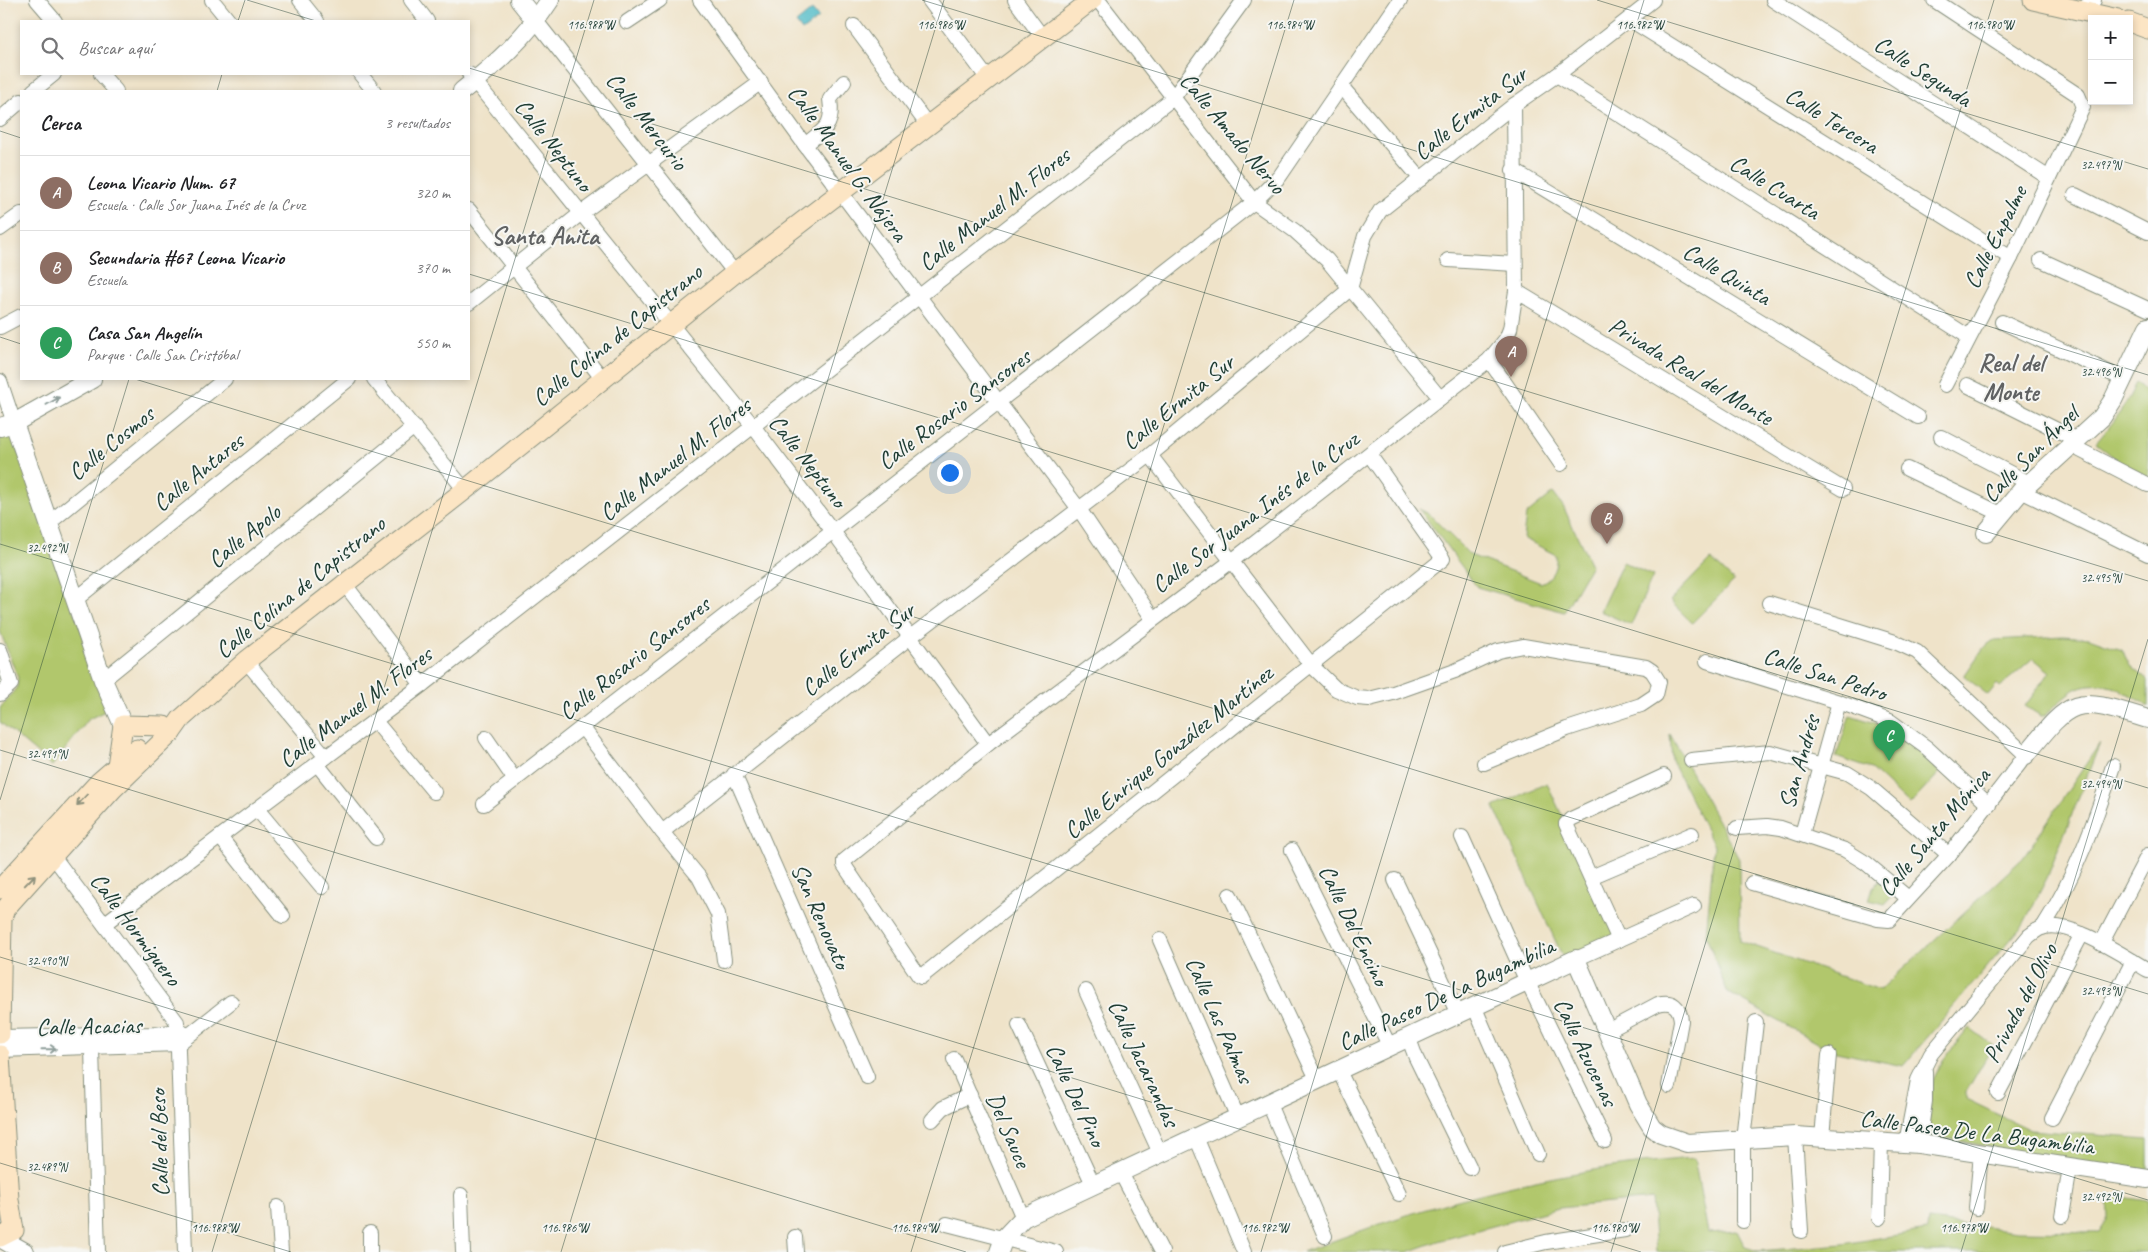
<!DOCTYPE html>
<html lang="es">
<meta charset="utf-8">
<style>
body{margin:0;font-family:Caveat,sans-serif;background:#f6f6f6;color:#202124}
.controls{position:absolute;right:15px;top:15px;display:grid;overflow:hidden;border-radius:0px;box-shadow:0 2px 8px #0003}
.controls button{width:45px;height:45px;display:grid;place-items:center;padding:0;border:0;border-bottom:1px solid #e0e0e0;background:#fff;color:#202124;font:25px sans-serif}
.you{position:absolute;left:949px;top:472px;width:18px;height:18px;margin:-12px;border:4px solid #fff;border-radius:50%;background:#1a73e8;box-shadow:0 0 0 8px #1a73e833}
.badge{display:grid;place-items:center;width:32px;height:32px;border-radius:50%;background:#d1495b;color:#fff;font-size:16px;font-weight:700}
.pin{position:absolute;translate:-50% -41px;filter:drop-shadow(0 1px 2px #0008)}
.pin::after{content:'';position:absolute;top:26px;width:18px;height:15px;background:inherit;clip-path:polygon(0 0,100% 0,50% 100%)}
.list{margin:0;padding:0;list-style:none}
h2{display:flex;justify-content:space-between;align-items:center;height:65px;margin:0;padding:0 20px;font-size:21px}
h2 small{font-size:16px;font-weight:400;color:#757577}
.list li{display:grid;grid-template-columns:32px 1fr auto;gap:15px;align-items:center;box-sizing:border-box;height:75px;padding:0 20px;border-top:1px solid #e0e0e0}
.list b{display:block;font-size:19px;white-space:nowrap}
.list p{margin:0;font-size:16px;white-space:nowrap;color:#757577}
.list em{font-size:16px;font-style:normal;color:#757577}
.icon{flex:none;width:28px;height:28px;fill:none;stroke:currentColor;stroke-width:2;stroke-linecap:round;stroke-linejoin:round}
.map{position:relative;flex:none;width:2148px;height:1252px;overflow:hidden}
.search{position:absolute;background:#fff;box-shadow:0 2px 8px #0003;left:20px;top:20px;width:450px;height:55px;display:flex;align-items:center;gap:12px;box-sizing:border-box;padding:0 18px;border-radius:0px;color:#757577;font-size:19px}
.panel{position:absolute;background:#fff;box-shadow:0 2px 8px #0003;left:20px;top:90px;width:450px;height:290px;border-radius:0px}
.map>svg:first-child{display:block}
.green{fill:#b1c76c;stroke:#688250}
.water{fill:#4dbac6;stroke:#367c7d}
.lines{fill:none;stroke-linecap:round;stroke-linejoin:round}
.minor-casing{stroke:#87907e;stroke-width:16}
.tertiary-casing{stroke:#87907e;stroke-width:20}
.secondary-casing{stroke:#87907e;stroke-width:21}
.minor{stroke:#fff;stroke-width:14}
.tertiary{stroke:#fff;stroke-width:18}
.secondary{stroke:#fce5c4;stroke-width:19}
.oneway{stroke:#8f9e9a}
.oneway2{stroke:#8e917c}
.ticks{fill:none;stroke:#1f3d34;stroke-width:1;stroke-opacity:0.45}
.labels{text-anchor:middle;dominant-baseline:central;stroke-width:4;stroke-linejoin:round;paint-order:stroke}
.street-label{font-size:24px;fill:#1f3d34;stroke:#f6f6f2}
.neighbourhood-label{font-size:25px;font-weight:bold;fill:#606263;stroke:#f6f6f2}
.ticks-label{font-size:12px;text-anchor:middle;fill:#1f3d34;stroke:#f6f6f2;stroke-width:4;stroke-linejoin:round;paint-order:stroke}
</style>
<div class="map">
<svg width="2148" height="1252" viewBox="0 0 2148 1252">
<rect width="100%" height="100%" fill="#f6f6f2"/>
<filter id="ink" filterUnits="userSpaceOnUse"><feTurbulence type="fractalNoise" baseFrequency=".02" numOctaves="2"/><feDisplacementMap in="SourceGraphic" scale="10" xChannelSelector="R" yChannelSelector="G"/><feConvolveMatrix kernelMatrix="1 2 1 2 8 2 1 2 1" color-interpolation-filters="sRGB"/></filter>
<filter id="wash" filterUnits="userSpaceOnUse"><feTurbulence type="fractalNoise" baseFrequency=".0096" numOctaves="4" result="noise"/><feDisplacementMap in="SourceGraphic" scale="20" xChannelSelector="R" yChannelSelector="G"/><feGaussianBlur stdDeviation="1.12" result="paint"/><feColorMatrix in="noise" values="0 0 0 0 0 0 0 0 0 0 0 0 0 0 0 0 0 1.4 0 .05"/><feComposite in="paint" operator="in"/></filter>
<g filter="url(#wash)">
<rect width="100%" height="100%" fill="#efe3c9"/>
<g class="green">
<path d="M2136,382L2148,394V477L2121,463L2096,443C2112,424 2127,406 2136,382Z"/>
<path d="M11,430L109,709L89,719L52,766L0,722V708L17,687L18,678L0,631V434Z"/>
<path d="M1553,493L1563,506L1591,565L1564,612L1477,587L1419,509L1429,514L1470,555L1541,583C1553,578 1557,567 1556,555L1523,538L1526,515Z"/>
<path d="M1711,559L1734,581L1692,623L1670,601Z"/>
<path d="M1623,562L1653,576L1631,625L1600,611Z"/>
<path d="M2063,636L2089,638L2122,650L2130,666L2148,681V707C2131,692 2102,678 2078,688C2066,694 2055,707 2044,716H2041L2025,706L2050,672L2033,658L2000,687L1997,684L1988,695L1964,676L1984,647L1994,640Z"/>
<path d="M1850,715L1888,727L1902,736L1940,772L1910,805L1871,769L1836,757Z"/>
<path d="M1670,734L1739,859L1740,941L1880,990L2023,858L2100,743L2047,878L2023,925L1903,1066L1832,1051L1727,992L1706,936L1714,846L1672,761Z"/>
<path d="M1547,783L1619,940L1566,964L1494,807Z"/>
<path d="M1879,881L1894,894L1885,904L1869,900L1873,887Z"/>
<path d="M1969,1028L1993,1046L1966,1092V1099L2030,1130L2148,1139V1173L2028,1155L1927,1134L1933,1080L1943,1060Z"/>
<path d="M1694,1158L1708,1233L1737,1231L1745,1247L1758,1251L1843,1244L1927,1230L1928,1220L2017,1231L2099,1232L2108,1218L2107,1195L2148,1201V1252H1656L1652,1199L1559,1208L1438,1241L1408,1252H1302C1337,1240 1372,1226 1407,1215C1499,1186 1598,1165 1694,1158Z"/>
</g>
<path class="water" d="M812,10L819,18L802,31L796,23Z"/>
</g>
<g filter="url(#ink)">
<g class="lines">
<g class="minor-casing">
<g id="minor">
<path d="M37,0L55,21"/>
<path d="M212,0L229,21"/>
<path d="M300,0L317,21"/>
<path d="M411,0L427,21"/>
<path d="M700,0L805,145L1079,509L1153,619"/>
<path d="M929,0L988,79"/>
<path d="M1015,0L1043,38"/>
<path d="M1098,0L1254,202L1295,231L1327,260L1440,398"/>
<path d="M1773,0L2049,178"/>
<path d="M1934,0L2078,95L2083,107L2011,258L1945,385"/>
<path d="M2082,9L2094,0"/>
<path d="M1629,19L2011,258"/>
<path d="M536,21L735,273"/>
<path d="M627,22L660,0"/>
<path d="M854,26L927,124"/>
<path d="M101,74L116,91"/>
<path d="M360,74L374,91"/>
<path d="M469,74L753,426L832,530L988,744"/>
<path d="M1557,75L1969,337"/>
<path d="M1341,86L1421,179"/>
<path d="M33,91L54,74"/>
<path d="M0,119L21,101"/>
<path d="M805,145C825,128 834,127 830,99L844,82"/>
<path d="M1513,170L1918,417"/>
<path d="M2075,195L2148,232"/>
<path d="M469,210L602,378"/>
<path d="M0,229L21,214"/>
<path d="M1448,260L1515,264"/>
<path d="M2041,260L2148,309"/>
<path d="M1516,291L1843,489"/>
<path d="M469,303L580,214L761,82"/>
<path d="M2002,322L2123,379"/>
<path d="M0,327L21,316"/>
<path d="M1489,360L1561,464"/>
<path d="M374,379L465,490"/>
<path d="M0,381L14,423"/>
<path d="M1967,385L2077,440"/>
<path d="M1941,437L2029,483"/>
<path d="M2070,445L2148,485"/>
<path d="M1369,454L1443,559L921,977L919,976L844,865V861L988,744L1233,560L1489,360L1506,339L1510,329L1516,291L1514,105"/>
<path d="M1150,455L1312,666L1336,689L1357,698L1369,699L1393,693L1455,671L1498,651L1523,646L1646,667L1652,671L1659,682L1656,695L1641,705L1567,729L1484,763"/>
<path d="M1907,469L2001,514"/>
<path d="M2021,491L2148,554"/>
<path d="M49,523L225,379"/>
<path d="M343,582L422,685"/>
<path d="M75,600L349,379"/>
<path d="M0,650L11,684L0,694"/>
<path d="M246,661L326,757"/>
<path d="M1707,661L1839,702L1890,721L1927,748L1989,805"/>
<path d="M103,680L414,427"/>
<path d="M375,721L434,792"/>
<path d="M582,727L662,832L909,638L1150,455L1350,289L1365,236L1380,211L1514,105L1557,75L1653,0"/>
<path d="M486,738L515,780"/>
<path d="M1691,760L1770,752L1847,773L1871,788L1949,855"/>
<path d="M317,764L376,838"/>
<path d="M734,774L867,1077"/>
<path d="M484,804L1254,202L1280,176L1400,0"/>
<path d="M257,809L322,887"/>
<path d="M1737,828L1767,826L1781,828L1845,850L1866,863L1908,898"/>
<path d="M662,832L699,877L718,914L724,960"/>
<path d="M1802,834L1839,702"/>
<path d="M220,837L283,916"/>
<path d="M1462,837L1523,973L1605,1141"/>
<path d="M1292,850L1390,1047"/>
<path d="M53,856L177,1022L185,1252"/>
<path d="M1591,877L1692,834"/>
<path d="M1395,880L1458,1014"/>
<path d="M1752,883L1878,919L1889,920L1949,855L2026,755L1917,652L1895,642L1769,603"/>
<path d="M1230,895L1318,1081"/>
<path d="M104,924L422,685L1173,98L1244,0"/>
<path d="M2043,927C2075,878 2095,821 2113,766"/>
<path d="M1160,940L1238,1118"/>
<path d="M1619,940L1566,824L1571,819L1664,776"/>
<path d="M2101,944L2148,855"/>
<path d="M1576,959L1694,906"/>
<path d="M1086,991L1160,1153"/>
<path d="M1474,1006L1538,1154"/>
<path d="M1019,1025L1093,1184"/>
<path d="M1607,1031L1658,1004C1673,1000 1680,1007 1681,1021L1669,1086"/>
<path d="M0,1037L156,1034L178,1031L186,1034"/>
<path d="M1409,1039L1416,1058L1470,1168"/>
<path d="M92,1049L98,1252"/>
<path d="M0,1050L178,1044L231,1002"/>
<path d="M954,1059L1023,1218"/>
<path d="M1339,1071L1399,1194"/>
<path d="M1998,1093L2082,934"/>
<path d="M1269,1104L1325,1236"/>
<path d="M2052,1118L2133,961"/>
<path d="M932,1120L943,1108L970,1095"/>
<path d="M1795,1136L1801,1231"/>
<path d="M1196,1137L1244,1252"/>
<path d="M1822,1138L1829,1055"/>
<path d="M1906,1143L1918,1080L1931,1054L2029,936C2033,933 2038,929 2042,928C2068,918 2125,957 2148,970"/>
<path d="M1919,1144L1925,1101V1071"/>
<path d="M1120,1171L1162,1252"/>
<path d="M461,1195L463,1252"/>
<path d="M278,1207L281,1252"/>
<path d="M1976,1208L1981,1153"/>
<path d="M2062,1216L2070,1168"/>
<path d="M1879,1218L1881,1140"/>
<path d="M1743,1221V1140L1756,1022"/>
<path d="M947,1224L1056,1252"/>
<path d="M370,1233V1252"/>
<path d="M795,1237L796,1252"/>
<path d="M1505,1252L1546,1242L1625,1230"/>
</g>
</g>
<g class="tertiary-casing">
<g id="tertiary">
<path d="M519,0L536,21"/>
<path d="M462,91C496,64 526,37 550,0"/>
<path d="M14,423L103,680L123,725"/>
<path d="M0,427L14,423L92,379"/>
<path d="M1986,533L2021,491L2102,417L2113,400L2148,327"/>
<path d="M2026,755C2074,695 2074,697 2148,719"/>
<path d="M0,1238L25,1252"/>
<path d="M999,1252L1004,1238L1023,1218L1576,959L1638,1104L1652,1127L1661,1134L1687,1143L1795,1136L1919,1144L2148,1179"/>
</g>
</g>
<g class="secondary-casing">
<g id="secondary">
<path d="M2033,0L2118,19"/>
<path d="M2129,22L2148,29"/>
<path d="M119,770L117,766L123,725L164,726L171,733"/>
<path d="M0,889L99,782L137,749"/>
<path d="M0,1034L2,918L5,909L113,789L171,733L181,719L246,661L465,490L735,273L1092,0"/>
<path d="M0,1055L9,1200L14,1230L0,1237"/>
</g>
</g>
<use href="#minor" class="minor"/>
<use href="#tertiary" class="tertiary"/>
<use href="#secondary" class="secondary"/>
</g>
<defs><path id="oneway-shaft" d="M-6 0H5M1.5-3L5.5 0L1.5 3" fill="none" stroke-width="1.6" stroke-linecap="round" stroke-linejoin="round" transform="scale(1.25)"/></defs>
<g class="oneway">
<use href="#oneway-shaft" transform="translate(53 401) rotate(-30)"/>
<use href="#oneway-shaft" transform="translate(49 1049) rotate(-1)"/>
</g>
<g class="oneway2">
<use href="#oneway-shaft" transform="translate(82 800) rotate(133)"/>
<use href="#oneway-shaft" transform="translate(30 880) rotate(-46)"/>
</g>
</g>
<path class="ticks" d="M247,0L316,21M922,0L2148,375M1597,0L2148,169M238,21L245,0M469,68L2148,581M217,91L222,74M0,131L21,138M469,274L2148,788M0,337L21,344M135,379L2148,994M0,544L2148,1200M0,750L1641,1252M0,800L129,379M0,957L966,1252M0,1163L291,1252M212,1252L594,0M561,1252L944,0M911,1252L1294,0M1261,1252L1644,0M1611,1252L1994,0M1961,1252L2148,639"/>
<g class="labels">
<g class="street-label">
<text transform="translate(1923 71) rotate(33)">Calle Segunda</text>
<text transform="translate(1470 113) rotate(-38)">Calle Ermita Sur</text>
<text transform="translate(1832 120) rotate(32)">Calle Tercera</text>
<text transform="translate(647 121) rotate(52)">Calle Mercurio</text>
<text transform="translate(1233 133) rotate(50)">Calle Amado Nervo</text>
<text transform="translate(554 145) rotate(52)">Calle Neptuno</text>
<text transform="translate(848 163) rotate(54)">Calle Manuel G. Nájera</text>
<text transform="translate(1775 187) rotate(32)">Calle Cuarta</text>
<text transform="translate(994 209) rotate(-38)">Calle Manuel M. Flores</text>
<text transform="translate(1995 237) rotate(-63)">Calle Enpalme</text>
<text transform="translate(1727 274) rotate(31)">Calle Quinta</text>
<text transform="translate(617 335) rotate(-39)">Calle Colina de Capistrano</text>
<text transform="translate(1691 371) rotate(31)">Privada Real del Monte</text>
<text transform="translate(1178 402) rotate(-39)">Calle Ermita Sur</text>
<text transform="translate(954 409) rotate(-37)">Calle Rosario Sansores</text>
<text transform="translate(111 443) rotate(-39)">Calle Cosmos</text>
<text transform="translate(2030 454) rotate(-45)">Calle San Ángel</text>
<text transform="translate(675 459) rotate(-38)">Calle Manuel M. Flores</text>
<text transform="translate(808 461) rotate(52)">Calle Neptuno</text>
<text transform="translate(198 472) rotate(-39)">Calle Antares</text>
<text transform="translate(1255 512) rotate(-37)">Calle Sor Juana Inés de la Cruz</text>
<text transform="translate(244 536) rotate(-39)">Calle Apolo</text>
<text transform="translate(300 587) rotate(-39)">Calle Colina de Capistrano</text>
<text transform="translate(858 649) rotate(-38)">Calle Ermita Sur</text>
<text transform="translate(634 658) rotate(-38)">Calle Rosario Sansores</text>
<text transform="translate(1825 674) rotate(18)">Calle San Pedro</text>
<text transform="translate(355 707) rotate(-37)">Calle Manuel M. Flores</text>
<text transform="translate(1168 752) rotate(-39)">Calle Enrique González Martínez</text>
<text transform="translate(1799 762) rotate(-74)">San Andrés</text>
<text transform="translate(1934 832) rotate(-50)">Calle Santa Mónica</text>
<text transform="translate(821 916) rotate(66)">San Renovato</text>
<text transform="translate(1354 925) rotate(64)">Calle Del Encino</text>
<text transform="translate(136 929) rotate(53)">Calle Hormiguero</text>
<text transform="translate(1446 994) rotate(-25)">Calle Paseo De La Bugambilia</text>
<text transform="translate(2020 1003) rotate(-62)">Privada del Olivo</text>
<text transform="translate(1220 1020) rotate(66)">Calle Las Palmas</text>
<text transform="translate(89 1026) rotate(-1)">Calle Acacias</text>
<text transform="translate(1586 1052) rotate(64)">Calle Azucenas</text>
<text transform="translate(1144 1063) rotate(65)">Calle Jacarandas</text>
<text transform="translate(1076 1095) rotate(65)">Calle Del Pino</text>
<text transform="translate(1009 1130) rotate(67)">Del Sauce</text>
<text transform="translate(1977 1132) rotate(7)">Calle Paseo De La Bugambilia</text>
<text transform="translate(159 1143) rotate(-92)">Calle del Beso</text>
</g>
<g class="neighbourhood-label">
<text x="545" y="236">Santa Anita</text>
<text x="2011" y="363">Real del<tspan x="2011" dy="29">Monte</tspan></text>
</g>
</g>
<g class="ticks-label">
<text x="591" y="29">116.988°W</text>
<text x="941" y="29">116.986°W</text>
<text x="1290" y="29">116.984°W</text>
<text x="1640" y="29">116.982°W</text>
<text x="1990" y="29">116.980°W</text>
<text x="2101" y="169">32.497°N</text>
<text x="2101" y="376">32.496°N</text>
<text x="47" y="552">32.492°N</text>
<text x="2101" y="582">32.495°N</text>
<text x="47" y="758">32.491°N</text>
<text x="2101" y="788">32.494°N</text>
<text x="47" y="965">32.490°N</text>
<text x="2101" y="995">32.493°N</text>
<text x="47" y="1171">32.489°N</text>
<text x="2101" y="1201">32.492°N</text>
<text x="215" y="1232">116.988°W</text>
<text x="565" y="1232">116.986°W</text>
<text x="915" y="1232">116.984°W</text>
<text x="1265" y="1232">116.982°W</text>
<text x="1615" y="1232">116.980°W</text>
<text x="1964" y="1232">116.978°W</text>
</g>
</svg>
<div class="controls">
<button>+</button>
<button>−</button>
</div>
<div class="you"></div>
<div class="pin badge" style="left:1511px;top:377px;background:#8d6e63">A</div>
<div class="pin badge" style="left:1607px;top:544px;background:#8d6e63">B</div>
<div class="pin badge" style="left:1889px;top:761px;background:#2e9e5b">C</div>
<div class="search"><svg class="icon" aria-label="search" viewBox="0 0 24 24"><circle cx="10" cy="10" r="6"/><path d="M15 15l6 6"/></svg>Buscar aquí</div>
<section class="panel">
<h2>Cerca<small>3 resultados</small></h2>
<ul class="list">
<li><span class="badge" style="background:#8d6e63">A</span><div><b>Leona Vicario Num. 67</b><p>Escuela · Calle Sor Juana Inés de la Cruz</p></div><em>320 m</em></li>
<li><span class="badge" style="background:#8d6e63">B</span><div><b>Secundaria #67 Leona Vicario</b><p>Escuela</p></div><em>370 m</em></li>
<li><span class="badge" style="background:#2e9e5b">C</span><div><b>Casa San Angelín</b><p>Parque · Calle San Cristóbal</p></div><em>550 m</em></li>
</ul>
</section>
</div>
